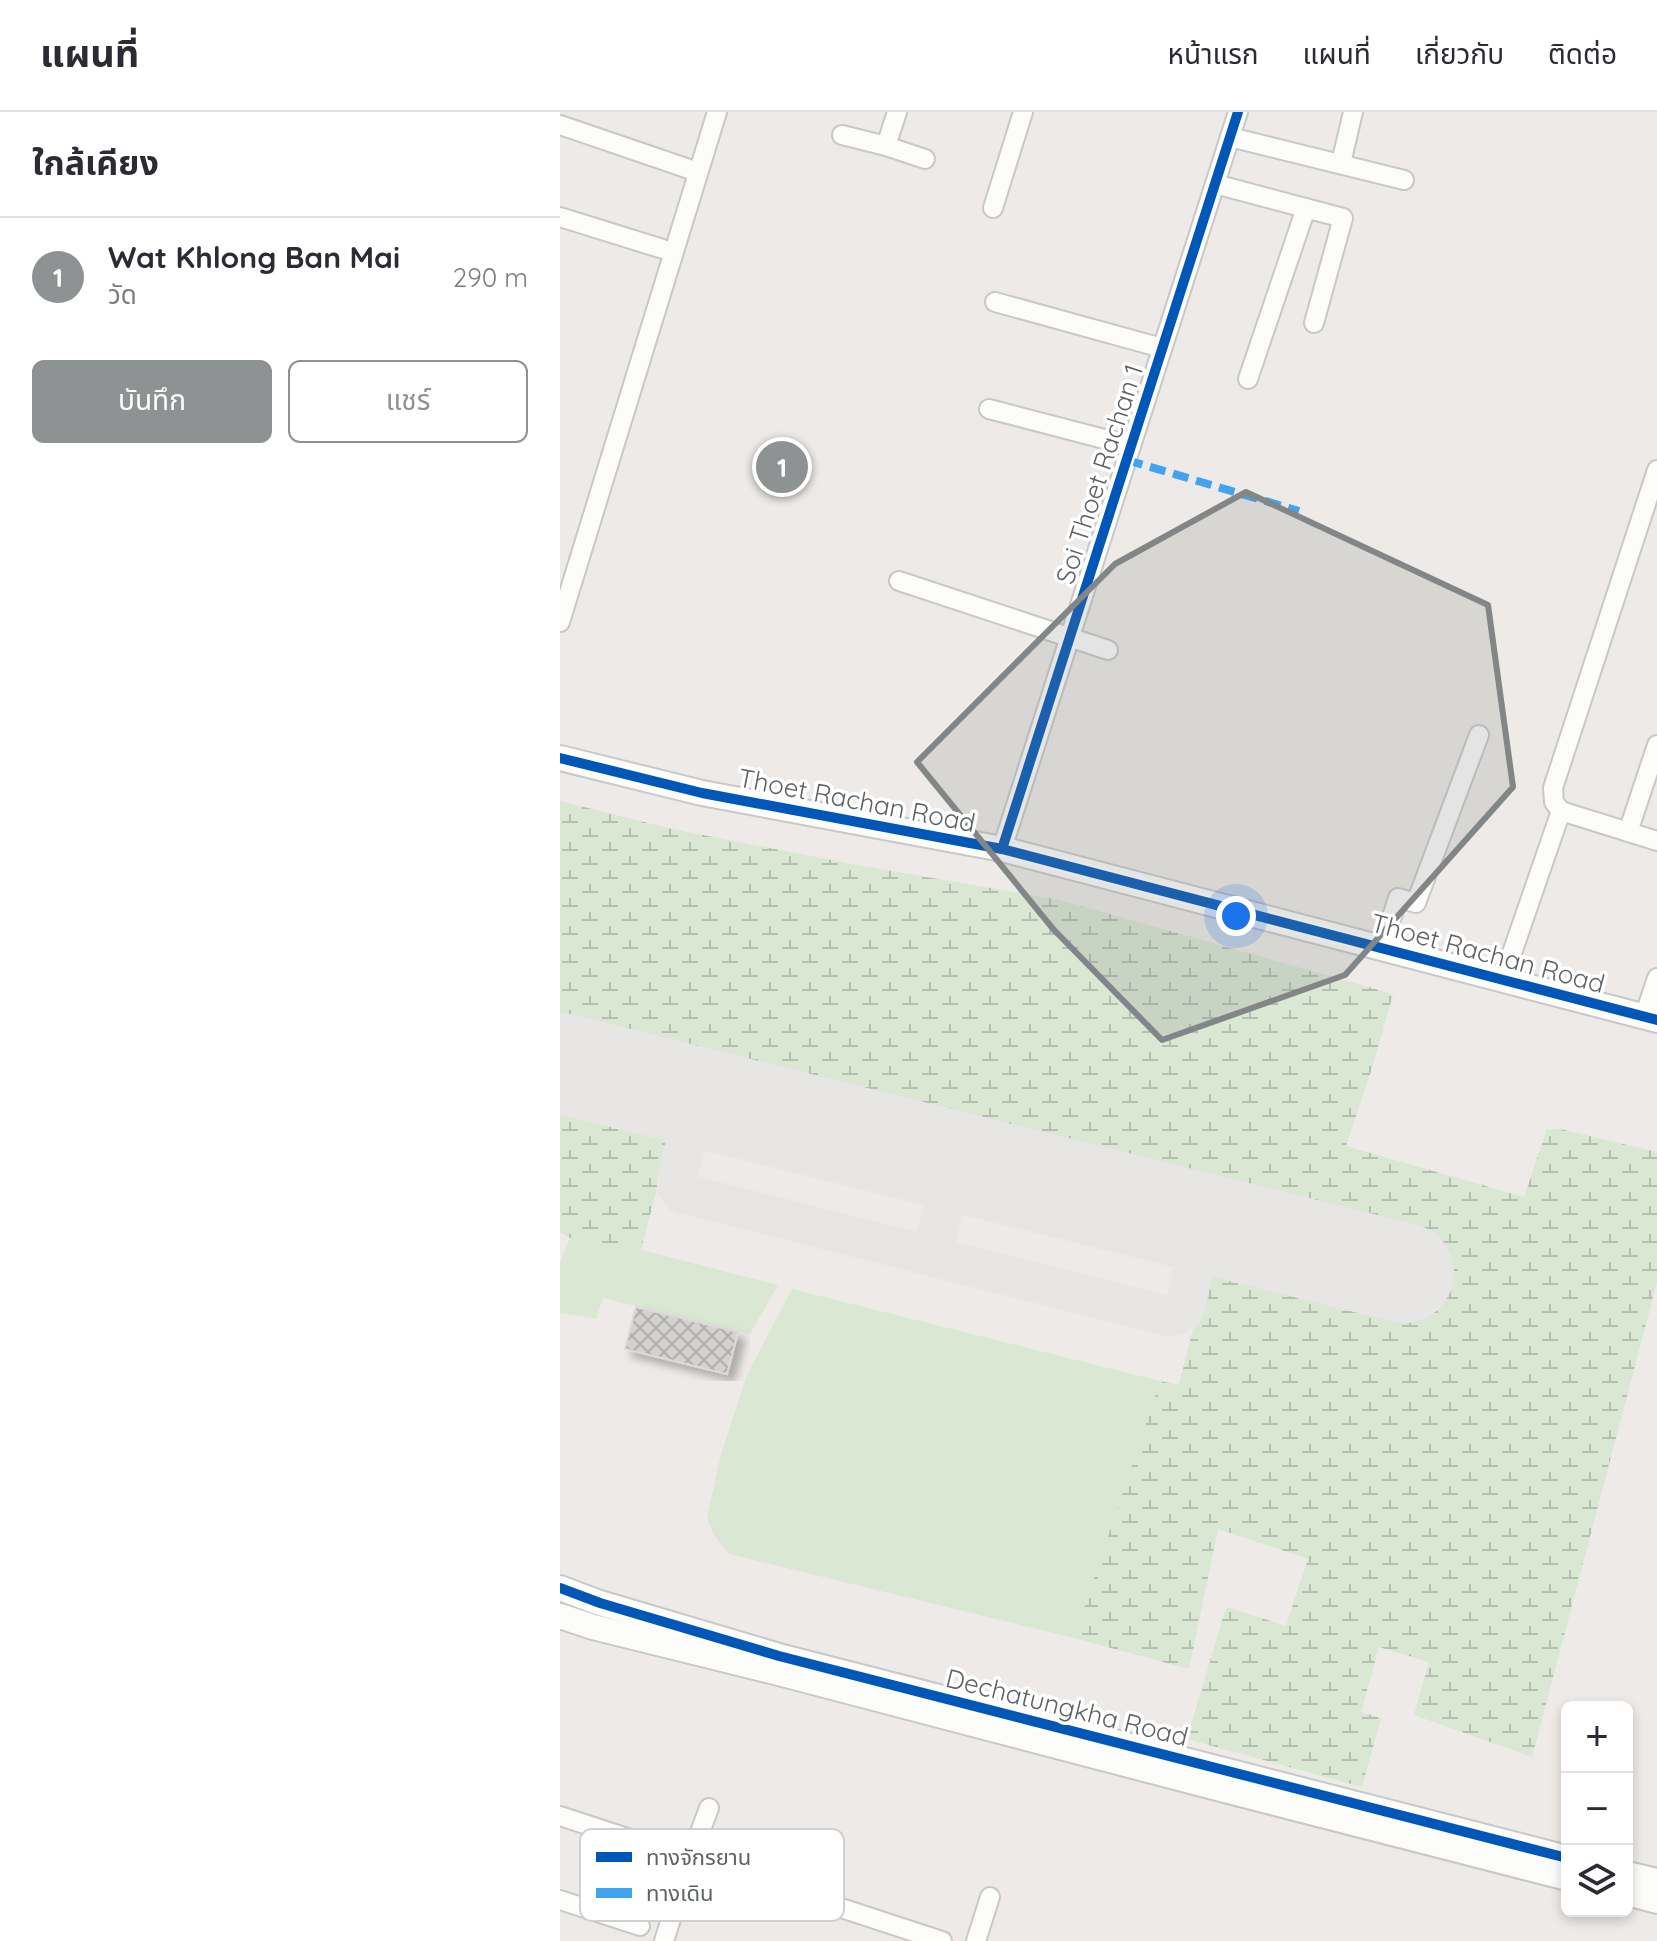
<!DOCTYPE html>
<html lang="th">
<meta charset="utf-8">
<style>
body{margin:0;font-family:Quicksand,"Noto Sans Thai",sans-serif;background:#f7f7f7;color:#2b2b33}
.controls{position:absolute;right:24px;bottom:24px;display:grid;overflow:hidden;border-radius:12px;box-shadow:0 4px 12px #0003}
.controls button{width:72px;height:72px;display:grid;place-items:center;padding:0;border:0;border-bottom:2px solid #e1e1e2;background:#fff;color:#2b2b33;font:40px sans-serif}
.you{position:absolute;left:676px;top:804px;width:28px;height:28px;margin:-20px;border:6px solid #fff;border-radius:50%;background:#1a73e8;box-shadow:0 0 0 12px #1a73e833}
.badge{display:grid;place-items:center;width:52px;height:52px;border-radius:50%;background:#8f9292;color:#fff;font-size:26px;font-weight:700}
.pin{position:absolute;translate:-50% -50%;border:4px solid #fff;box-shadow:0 2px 8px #0006}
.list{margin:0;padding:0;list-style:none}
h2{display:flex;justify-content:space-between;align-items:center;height:104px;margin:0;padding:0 32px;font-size:34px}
h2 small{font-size:26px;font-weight:400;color:#7c7c81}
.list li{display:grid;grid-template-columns:52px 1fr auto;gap:24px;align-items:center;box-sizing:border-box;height:120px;padding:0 32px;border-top:2px solid #e1e1e2}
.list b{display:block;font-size:30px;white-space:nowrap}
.list p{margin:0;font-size:26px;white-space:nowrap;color:#7c7c81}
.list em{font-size:26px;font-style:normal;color:#7c7c81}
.actions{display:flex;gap:16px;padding:24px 32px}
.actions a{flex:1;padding:18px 0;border:2px solid #8f9292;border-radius:12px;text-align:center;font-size:28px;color:#8f9292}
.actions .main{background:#8f9292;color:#fff}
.icon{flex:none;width:44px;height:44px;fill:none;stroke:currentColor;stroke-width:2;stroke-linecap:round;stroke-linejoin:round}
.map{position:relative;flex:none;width:1097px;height:1829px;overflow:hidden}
header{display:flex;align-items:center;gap:48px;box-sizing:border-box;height:112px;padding:0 40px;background:#fff;border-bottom:2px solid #e1e1e2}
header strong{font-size:38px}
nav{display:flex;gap:44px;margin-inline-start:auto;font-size:28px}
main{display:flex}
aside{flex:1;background:#fff}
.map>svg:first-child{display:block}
.green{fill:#d9e7d3}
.wetland{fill:url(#wetland-marsh)}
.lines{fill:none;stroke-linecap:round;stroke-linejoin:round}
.taxiway{stroke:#e8e6e4;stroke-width:40}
.runway{stroke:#e8e6e4;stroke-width:100}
.building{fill:url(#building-cross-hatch);stroke:#dcd9d6;stroke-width:2;filter:url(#shadow)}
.street-casing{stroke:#c8c8c8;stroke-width:22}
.secondary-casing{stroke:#c8c8c8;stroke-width:28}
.street{stroke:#fcfcfb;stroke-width:18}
.secondary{stroke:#fcfcfb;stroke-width:24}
.quiet{stroke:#40a5ee;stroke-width:8;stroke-dasharray:16 8;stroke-linecap:butt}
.cycleway-casing{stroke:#fff;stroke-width:15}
.cycleway{stroke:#0057b8;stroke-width:10}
.marked{fill:#828687;fill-opacity:0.2;stroke:#828687;stroke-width:6;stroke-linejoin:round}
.labels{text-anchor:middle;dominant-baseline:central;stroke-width:7;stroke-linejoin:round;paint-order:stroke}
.street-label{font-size:26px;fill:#5d6265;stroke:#fff}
.key{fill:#fff;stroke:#ced0d1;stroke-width:2}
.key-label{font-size:22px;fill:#5d6265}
</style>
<header>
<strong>แผนที่</strong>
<nav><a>หน้าแรก</a><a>แผนที่</a><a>เกี่ยวกับ</a><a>ติดต่อ</a></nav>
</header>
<main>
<aside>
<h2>ใกล้เคียง<small></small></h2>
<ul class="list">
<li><span class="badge">1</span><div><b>Wat Khlong Ban Mai</b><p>วัด</p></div><em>290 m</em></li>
</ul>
<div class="actions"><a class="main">บันทึก</a><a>แชร์</a></div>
</aside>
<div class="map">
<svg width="1097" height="1829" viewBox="0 0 1097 1829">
<defs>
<pattern id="wetland-marsh" width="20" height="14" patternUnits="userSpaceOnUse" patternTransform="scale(2)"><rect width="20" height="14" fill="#d9e7d3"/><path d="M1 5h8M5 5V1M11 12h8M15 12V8" fill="none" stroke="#b3bfaf"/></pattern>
<pattern id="building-cross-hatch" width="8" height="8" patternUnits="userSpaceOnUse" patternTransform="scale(2)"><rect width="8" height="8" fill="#d4d2d1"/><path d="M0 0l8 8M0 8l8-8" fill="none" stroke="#afaead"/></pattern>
<filter id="shadow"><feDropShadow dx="7" dy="7" stdDeviation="4" flood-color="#0004"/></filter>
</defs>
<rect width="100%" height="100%" fill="#edeae7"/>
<g class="green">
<path d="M10,1126L81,1138L218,1173L190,1222L43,1186L36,1207L0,1201V1151Z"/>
<path d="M232,1177L600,1269L514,1526L169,1442L154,1423L147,1406L160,1346L187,1263Z"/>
</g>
<g class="wetland">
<path d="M0,689L112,717L297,753L500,788L833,882L813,953L786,1034L964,1085L987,1017H1000L1097,1040V1170L972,1645L854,1603L869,1550L819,1535L801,1600L821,1606L802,1675L627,1627L666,1495L726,1514L748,1447L658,1417L629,1557L514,1526L600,1269L619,1273L652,1141L846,1189L859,1136L0,922Z"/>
<path d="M0,978L115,1007L81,1138L10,1126L0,1120Z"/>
</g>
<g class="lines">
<g class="taxiway">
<path d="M124,983L132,996V1008L117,1066V1075L121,1081L608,1204L617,1203L625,1196L640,1129L643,1124L660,1116"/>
<path d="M362,1142L375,1129L391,1064L405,1052"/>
</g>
<path class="runway" d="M0,951L844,1161"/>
</g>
<path class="building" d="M76,1195L178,1220L167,1262L65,1237Z"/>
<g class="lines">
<g class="street-casing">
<g id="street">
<path d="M0,13L129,57"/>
<path d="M282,23L326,34L365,47"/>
<path d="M670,25L844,68"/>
<path d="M326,34L337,0"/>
<path d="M781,51L793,0"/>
<path d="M655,72L783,106L754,211"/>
<path d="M433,96L463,0"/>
<path d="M0,105L103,137"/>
<path d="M435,190L602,236"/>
<path d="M688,267L746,96"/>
<path d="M429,297L571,334"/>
<path d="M1097,358L993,676L994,690L1001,699L1097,729"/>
<path d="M339,469L548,538"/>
<path d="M0,510L157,0"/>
<path d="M1068,720L1097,633"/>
<path d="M442,737L678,0"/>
<path d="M822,836L838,786L856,791L919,623"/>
<path d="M943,867L1001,699"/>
<path d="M1084,905L1097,866"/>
<path d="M0,1704L382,1829"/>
<path d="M0,1788L80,1814"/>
<path d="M104,1829L130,1747L149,1696"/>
<path d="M416,1829L430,1785"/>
</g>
</g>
<g class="secondary-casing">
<g id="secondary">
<path d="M0,646L142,681L442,737L1097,908"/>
<path d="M0,1476L40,1491L219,1544L1007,1746"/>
<path d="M0,1504L33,1515L215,1560L649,1674L1007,1766"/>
<path d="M1067,1762L1097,1769"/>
<path d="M1067,1781L1097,1789"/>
</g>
</g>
<use href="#street" class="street"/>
<use href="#secondary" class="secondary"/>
<path class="quiet" d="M567,348L739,399"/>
<g class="cycleway-casing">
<g id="cycleway">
<path d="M0,646L142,681L442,737L1097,908"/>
<path d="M442,737L678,0"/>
<path d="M0,1476L40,1491L219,1544L1007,1746"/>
</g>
</g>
<use href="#cycleway" class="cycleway"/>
</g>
<path class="marked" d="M686,380L928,493L953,675L785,863L602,928L494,818L357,650L555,452Z"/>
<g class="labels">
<g class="street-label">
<text transform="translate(539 362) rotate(-72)">Soi Thoet Rachan 1</text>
<text transform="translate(297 688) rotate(11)">Thoet Rachan Road</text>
<text transform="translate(928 841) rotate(15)">Thoet Rachan Road</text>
<text transform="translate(507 1595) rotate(14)">Dechatungkha Road</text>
</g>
</g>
<rect x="20" y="1717" width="264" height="92" rx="12" class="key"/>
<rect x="36" y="1740" width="36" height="10" fill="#0057b8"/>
<rect x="36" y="1776" width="36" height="10" fill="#40a5ee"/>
<g class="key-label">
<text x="86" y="1753">ทางจักรยาน</text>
<text x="86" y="1789">ทางเดิน</text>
</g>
</svg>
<div class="controls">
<button>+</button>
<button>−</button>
<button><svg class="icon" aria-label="layers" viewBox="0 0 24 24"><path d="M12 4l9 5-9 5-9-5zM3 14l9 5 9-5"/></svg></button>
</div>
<div class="you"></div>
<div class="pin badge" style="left:222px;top:355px">1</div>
</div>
</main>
